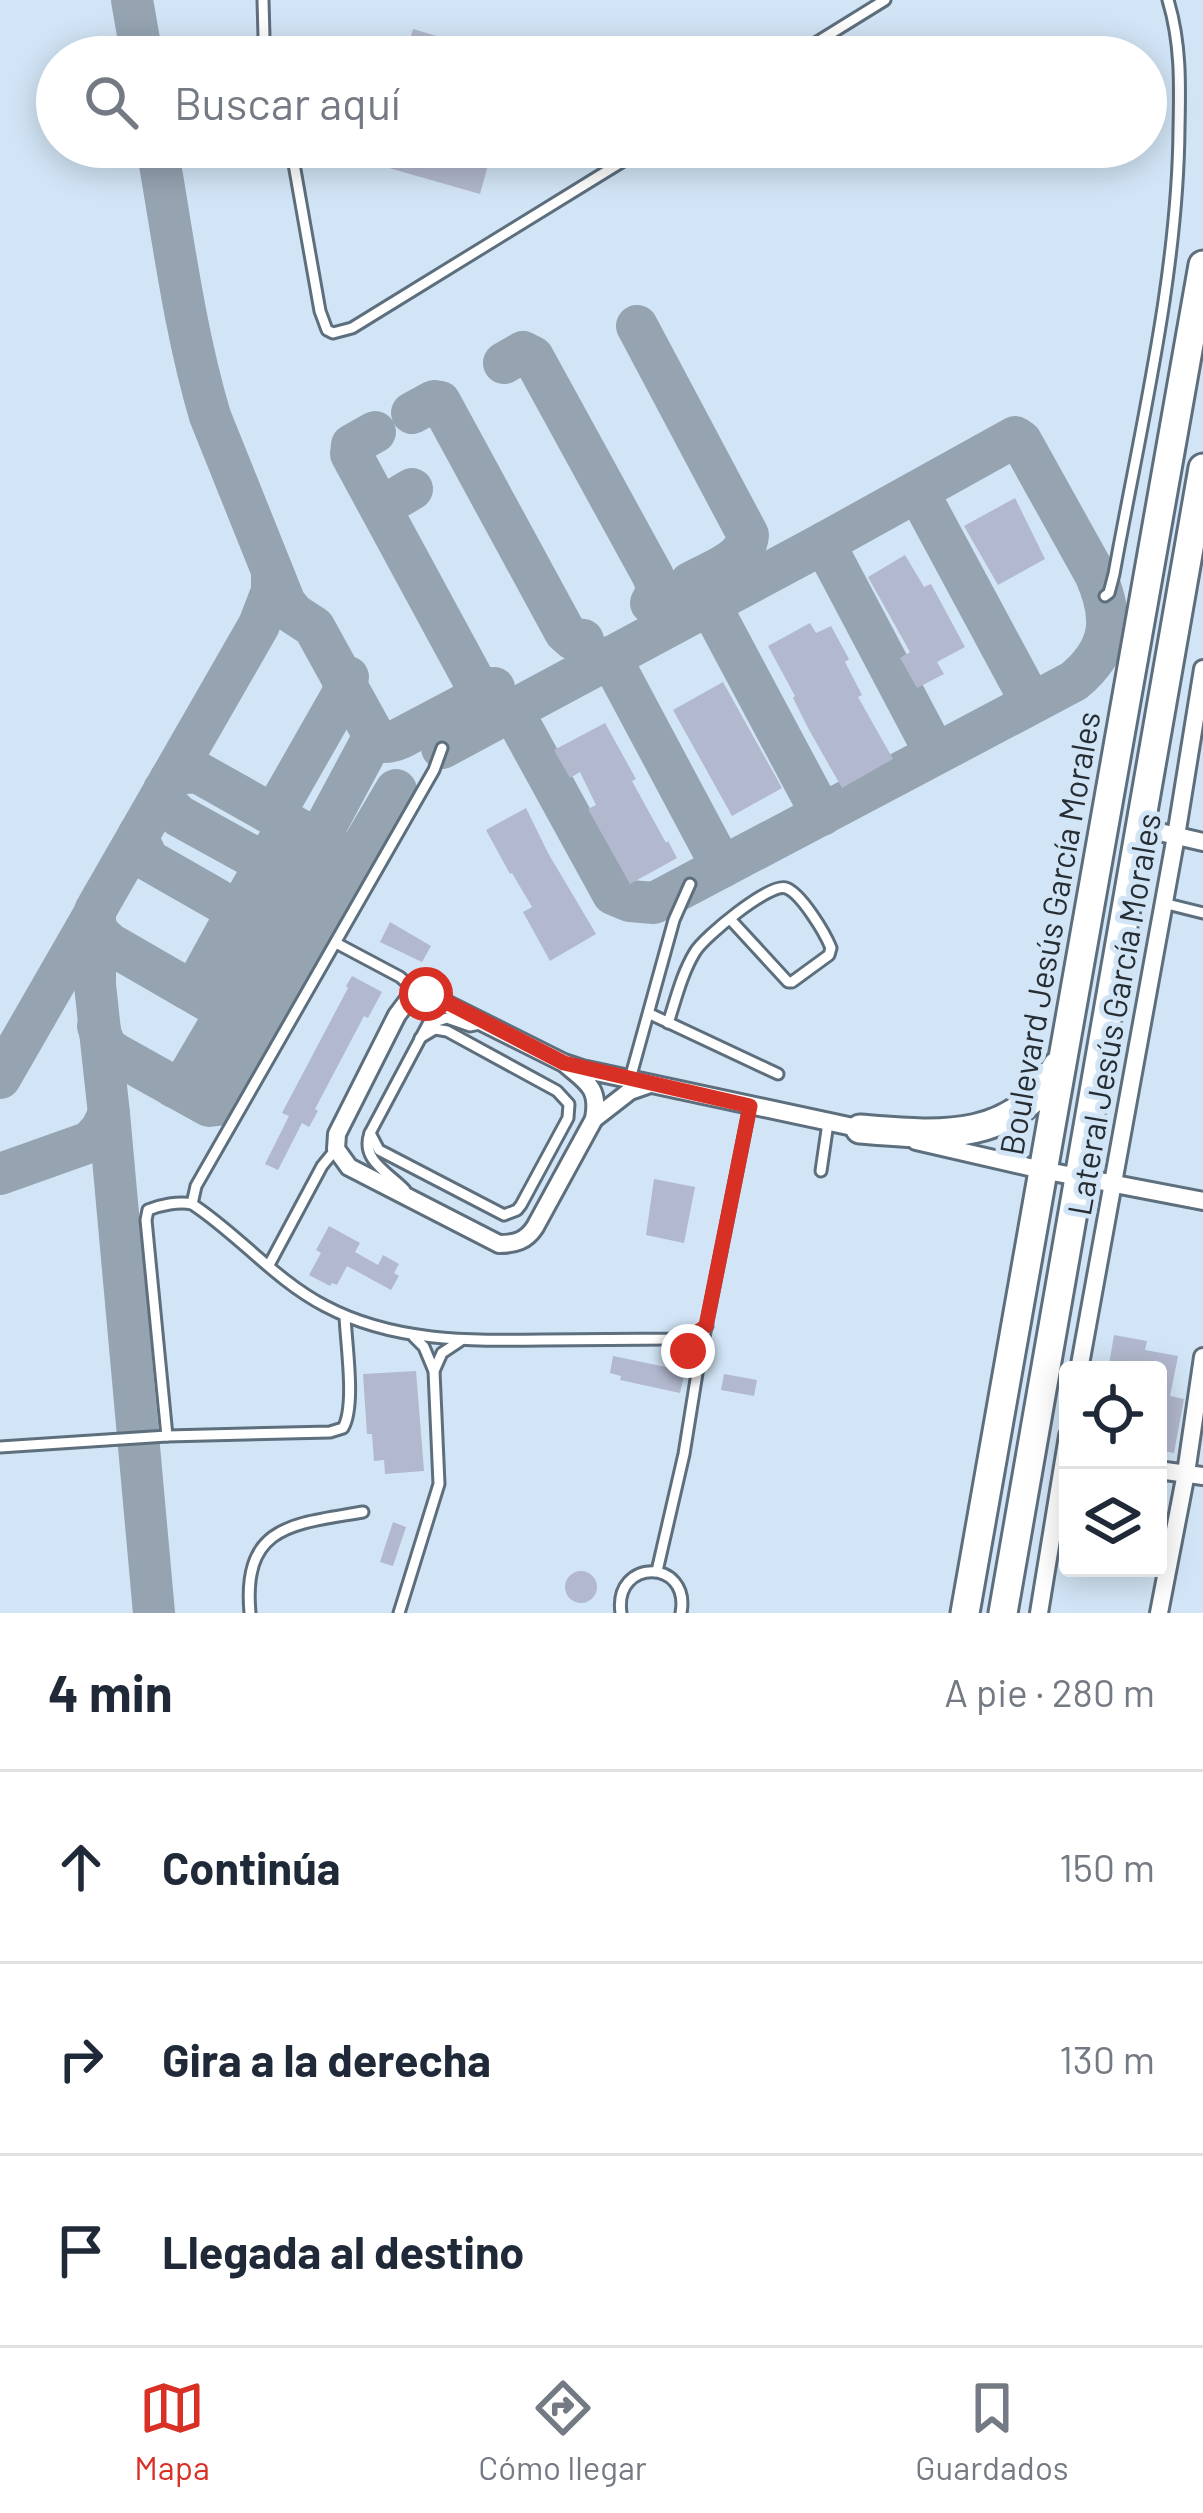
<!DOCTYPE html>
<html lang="es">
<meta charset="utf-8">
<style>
body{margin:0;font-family:Barlow,sans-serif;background:#f6f6f7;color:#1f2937}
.controls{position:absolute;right:36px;bottom:36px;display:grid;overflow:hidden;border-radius:12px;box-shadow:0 6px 30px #0003}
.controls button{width:108px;height:108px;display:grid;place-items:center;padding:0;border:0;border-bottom:3px solid #e0e1e3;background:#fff;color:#1f2937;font:60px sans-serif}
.stop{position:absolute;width:36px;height:36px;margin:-27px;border:9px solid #d93025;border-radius:50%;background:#fff}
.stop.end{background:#d93025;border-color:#fff;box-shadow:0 3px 12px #0008}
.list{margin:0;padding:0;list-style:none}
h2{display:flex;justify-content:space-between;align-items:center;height:156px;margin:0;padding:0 48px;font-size:51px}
h2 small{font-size:39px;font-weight:400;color:#747a83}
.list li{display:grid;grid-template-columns:78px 1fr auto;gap:36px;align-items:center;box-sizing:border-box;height:192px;padding:0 48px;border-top:3px solid #e0e1e3}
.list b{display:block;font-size:45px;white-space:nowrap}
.list em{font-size:39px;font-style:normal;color:#747a83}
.icon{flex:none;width:66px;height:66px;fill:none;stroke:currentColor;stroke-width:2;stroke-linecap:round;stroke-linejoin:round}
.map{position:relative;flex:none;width:1203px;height:1613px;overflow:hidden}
.search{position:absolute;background:#fff;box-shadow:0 6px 30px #0003;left:36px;right:36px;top:36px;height:132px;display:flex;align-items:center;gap:30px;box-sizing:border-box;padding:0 42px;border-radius:66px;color:#747a83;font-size:45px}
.sheet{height:732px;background:#fff}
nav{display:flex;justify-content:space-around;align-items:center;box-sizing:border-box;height:168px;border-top:3px solid #e0e1e3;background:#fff;font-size:33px;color:#747a83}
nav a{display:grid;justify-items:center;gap:6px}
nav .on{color:#d93025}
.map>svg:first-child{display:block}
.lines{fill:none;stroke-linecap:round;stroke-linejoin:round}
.taxiway{stroke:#96a4b2;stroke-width:42}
.building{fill:#b2b8ce}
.service-casing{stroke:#5d6e7d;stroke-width:15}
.minor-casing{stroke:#5d6e7d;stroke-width:22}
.primary-casing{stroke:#5d6e7d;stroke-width:33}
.service{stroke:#fff;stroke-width:9}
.minor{stroke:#fff;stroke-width:16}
.primary{stroke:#fff;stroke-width:27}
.route{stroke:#d93025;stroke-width:15}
.labels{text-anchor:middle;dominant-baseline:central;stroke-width:10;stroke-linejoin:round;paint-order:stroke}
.street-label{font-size:33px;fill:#262d33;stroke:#d2e5f6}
</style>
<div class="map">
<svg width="1203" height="1613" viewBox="0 0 1203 1613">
<rect width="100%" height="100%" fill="#d2e5f6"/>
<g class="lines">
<g class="taxiway">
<path d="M132,0L142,57"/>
<path d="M157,147C173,237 184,328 210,416L285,603L294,614L314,627L373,734C381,745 390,743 401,738L471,701"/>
<path d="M637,326L748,535C746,561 711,571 690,583"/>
<path d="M504,363L523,352L533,357L653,576L658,590L651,603"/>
<path d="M412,413L434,401L440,402L565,632L573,639L583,640"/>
<path d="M375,432L352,445L351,454L474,681L485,689L494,688"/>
<path d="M918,492L1031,702"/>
<path d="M385,505L412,489"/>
<path d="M824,543L935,753"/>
<path d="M710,605L822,815"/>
<path d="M610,657L722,867"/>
<path d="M442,748L824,543L1015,437L1021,441L1095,574C1115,619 1112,649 1074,681L654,903L630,901L613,894L512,710"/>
<path d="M170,780L179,774L197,772L341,853"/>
<path d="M164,790L165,803L179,816L248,854"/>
<path d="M271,813L276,811L341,697L348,677"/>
<path d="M139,834L140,843L148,860L253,920"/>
<path d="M312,836L322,833L374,736"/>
<path d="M94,921L99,934L110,944L207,1000"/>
<path d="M186,988H193L197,985L232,921L235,914L233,908H238L244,902L285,830L283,820"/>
<path d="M221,1007L230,1005L266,942L268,934L265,927L274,925L318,848L316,839"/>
<path d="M98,1026L105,1046L114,1053L209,1106L218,1105L256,1035L255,1027C271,1017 299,967 301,948L309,943L352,867V859L357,856L396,790"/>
<path d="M0,1078L92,918"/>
<path d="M174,1087H182L186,1081L223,1018L222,1008"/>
<path d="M0,1174L90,1142L101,1130L109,1114"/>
<path d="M154,1613L109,1114L95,985V911L259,625L272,591V572"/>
</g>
</g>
<g class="building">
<path d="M413,29L497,54V57H405Z"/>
<path d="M380,147H493L480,194L375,164Z"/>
<path d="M1015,498L1045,559L998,585L964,526Z"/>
<path d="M905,555L924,587L931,584L965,647L937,662L944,674L917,688L900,658L910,652L868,577Z"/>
<path d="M810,623L816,633L831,626L849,659L845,662L862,695L858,697L893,759L842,788L808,728L793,698L795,696L768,646Z"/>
<path d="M723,682L782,788L732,816L673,710Z"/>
<path d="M605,723L636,779L632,781L666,843L668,841L677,858L630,884L588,809L596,805L580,772L570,778L554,750Z"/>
<path d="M526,808L548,853L596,934L550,961L523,912L532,907L512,873L510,874L486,830Z"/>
<path d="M390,922L431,946L422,962L380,942Z"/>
<path d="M352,976L382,992L368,1018L364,1016L315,1109L318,1111L309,1127L302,1123L278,1170L265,1164L289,1116L282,1113L348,988L346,986Z"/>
<path d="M654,1179L695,1187L684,1243L646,1235Z"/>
<path d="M329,1226L360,1243L355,1252L378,1265L383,1255L399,1264L394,1273L399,1276L391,1290L347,1266L337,1285L332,1283L330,1286L309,1275L321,1253L316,1250Z"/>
<path d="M1114,1335L1147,1341L1145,1350L1178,1356L1170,1396L1184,1399L1174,1453L1158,1450V1370H1108Z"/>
<path d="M613,1356L685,1371L680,1393L620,1380L621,1376L610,1373Z"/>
<path d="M416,1371L424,1471L385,1474L384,1460L374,1461L372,1434H367L363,1374Z"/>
<path d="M724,1374L757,1380L754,1396L721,1390Z"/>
<path d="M393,1522L406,1527L393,1566L380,1562Z"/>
<circle cx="581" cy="1587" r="16"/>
</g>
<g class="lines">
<g class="service-casing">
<g id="service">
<path d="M263,0L264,37L267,57"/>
<path d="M793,57L885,0"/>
<path d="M291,147L320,311L327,330L333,333L352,328L646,147"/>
<path d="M1105,596L1109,593L1114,574C1140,429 1178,275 1179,128C1180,84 1181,43 1168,0"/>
<path d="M1163,903L1203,913"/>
<path d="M336,943L400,977L419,994"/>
<path d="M650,1014L778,1074"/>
<path d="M668,1023C676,999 682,973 695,952C704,937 770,882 786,888C801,893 825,933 831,948L829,955L792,982H788L730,919"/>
<path d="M630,1079L674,920L690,884"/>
<path d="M370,1133L379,1150L504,1215L517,1210L521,1205L568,1118L569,1104L557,1091L447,1031L435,1029L420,1038"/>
<path d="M821,1171L828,1123"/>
<path d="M405,1190C389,1173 360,1160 370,1133L428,1024L447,1018L470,1026L480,1024"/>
<path d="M192,1204L196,1186L434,770L442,748"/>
<path d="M269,1265L322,1166L336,1149"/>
<path d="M675,1340L689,1351L698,1367"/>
<path d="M434,1371L442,1353L460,1341"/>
<path d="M167,1436L146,1220L148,1210C160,1205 179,1201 192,1204C238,1234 275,1280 325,1306C393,1342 468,1341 543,1340C586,1340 629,1339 673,1339L691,1336L707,1326"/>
<path d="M0,1447L167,1436L330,1432L343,1428C356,1406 346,1344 345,1316"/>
<path d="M657,1571L684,1454L698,1367L750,1106"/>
<path d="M250,1613C242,1524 294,1524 363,1512"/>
<path d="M399,1613L439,1484L434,1371L424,1347L414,1337"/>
<path d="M621,1613C613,1558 691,1558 681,1613"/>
</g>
</g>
<g class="minor-casing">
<g id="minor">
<path d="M1142,828L1203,842"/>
<path d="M564,1063C586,1082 600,1087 594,1119L535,1227C526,1241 515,1244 499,1244L349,1167L336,1149L337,1134L397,1015L409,999L426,994L564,1063L582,1069L867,1130"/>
<path d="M594,1119L630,1091L650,1084"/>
<path d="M916,1141L1042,1170L1203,1201"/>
<path d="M1079,1370L1176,836L1203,669"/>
<path d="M1158,1470L1203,1476"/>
<path d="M1039,1613L1068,1436"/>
<path d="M1159,1613L1186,1473L1203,1357"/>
</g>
</g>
<g class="primary-casing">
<g id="primary">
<path d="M860,1129C935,1135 1014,1145 1057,1066"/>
<path d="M965,1613L1203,265"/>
<path d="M1003,1613L1203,468"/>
</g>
</g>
<use href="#service" class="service"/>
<use href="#minor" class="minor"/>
<use href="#primary" class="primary"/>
</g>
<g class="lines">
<path class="route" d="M426,994L433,995L564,1063L750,1106L706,1326L692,1336L673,1339L688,1351"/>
</g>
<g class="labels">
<g class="street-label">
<text transform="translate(1049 933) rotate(-80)">Boulevard Jesús García Morales</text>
<text transform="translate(1113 1014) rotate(-80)">Lateral Jesús García Morales</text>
</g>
</g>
</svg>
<div class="controls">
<button><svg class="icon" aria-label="locate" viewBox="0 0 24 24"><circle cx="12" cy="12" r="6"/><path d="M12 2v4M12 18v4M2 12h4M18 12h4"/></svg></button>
<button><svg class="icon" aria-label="layers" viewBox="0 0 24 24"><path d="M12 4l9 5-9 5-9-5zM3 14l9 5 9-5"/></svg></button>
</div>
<div class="stop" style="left:426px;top:994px"></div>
<div class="stop end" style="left:688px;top:1351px"></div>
<div class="search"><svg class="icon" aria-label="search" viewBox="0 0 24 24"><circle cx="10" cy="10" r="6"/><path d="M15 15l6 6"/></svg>Buscar aquí</div>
</div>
<section class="sheet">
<h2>4 min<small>A pie · 280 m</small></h2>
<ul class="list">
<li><svg class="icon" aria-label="ahead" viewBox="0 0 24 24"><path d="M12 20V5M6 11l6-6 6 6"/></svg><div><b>Continúa</b></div><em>150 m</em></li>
<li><svg class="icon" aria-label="right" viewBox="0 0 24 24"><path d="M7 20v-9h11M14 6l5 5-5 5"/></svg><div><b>Gira a la derecha</b></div><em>130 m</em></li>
<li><svg class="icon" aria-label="arrive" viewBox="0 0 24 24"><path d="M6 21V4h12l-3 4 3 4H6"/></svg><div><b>Llegada al destino</b></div></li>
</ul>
</section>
<nav>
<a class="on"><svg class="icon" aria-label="map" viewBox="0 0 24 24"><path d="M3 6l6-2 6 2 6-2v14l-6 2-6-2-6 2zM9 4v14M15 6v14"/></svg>Mapa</a>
<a><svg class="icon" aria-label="directions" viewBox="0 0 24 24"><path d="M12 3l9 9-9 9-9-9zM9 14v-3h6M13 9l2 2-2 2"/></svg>Cómo llegar</a>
<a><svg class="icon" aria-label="saved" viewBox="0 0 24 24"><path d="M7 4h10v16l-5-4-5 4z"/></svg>Guardados</a>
</nav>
